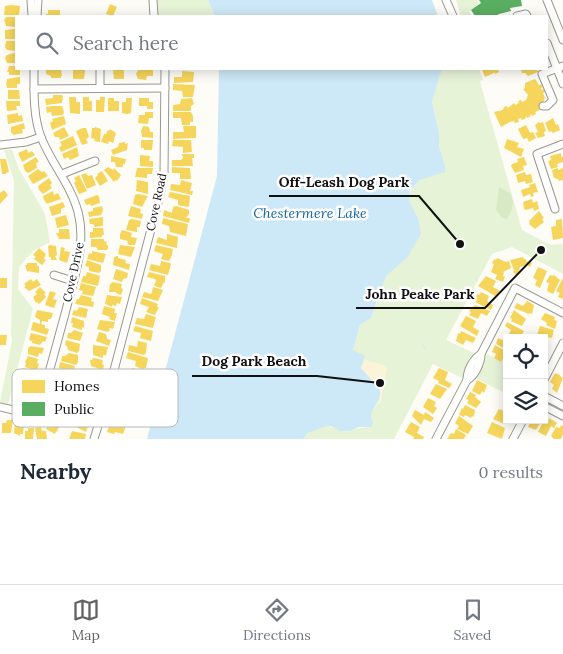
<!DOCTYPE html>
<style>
body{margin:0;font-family:Lora,serif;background:#f6f6f7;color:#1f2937}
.controls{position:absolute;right:15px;bottom:15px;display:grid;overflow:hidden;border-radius:0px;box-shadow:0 2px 12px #0003}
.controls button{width:45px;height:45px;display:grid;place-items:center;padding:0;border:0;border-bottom:1px solid #e0e1e3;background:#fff;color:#1f2937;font:25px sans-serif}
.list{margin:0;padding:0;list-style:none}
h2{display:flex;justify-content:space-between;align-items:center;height:65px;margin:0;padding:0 20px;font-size:21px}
h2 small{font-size:16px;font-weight:400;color:#747a83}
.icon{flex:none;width:28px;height:28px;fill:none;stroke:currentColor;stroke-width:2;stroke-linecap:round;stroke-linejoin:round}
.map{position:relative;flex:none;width:563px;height:439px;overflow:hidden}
.search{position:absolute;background:#fff;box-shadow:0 2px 12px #0003;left:15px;right:15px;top:15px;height:55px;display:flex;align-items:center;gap:12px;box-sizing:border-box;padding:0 18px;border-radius:0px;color:#747a83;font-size:19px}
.sheet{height:145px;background:#fff}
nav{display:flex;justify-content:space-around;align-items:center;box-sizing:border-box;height:70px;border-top:1px solid #e0e1e3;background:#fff;font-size:14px;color:#747a83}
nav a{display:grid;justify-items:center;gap:2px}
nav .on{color:#646362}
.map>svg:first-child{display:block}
.green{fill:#e7f3d7}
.forest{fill:#d8eac5}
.sand{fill:#fcf4d9}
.water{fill:#cde8f7}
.homes{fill:#f6d55c}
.public{fill:#5aae61}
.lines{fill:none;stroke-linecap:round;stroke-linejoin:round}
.stream{stroke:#cde8f7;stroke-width:1}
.minor-casing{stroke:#979795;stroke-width:9}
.minor{stroke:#fffffe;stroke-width:7}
.labels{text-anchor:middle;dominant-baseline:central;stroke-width:5;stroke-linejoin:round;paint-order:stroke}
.street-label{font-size:12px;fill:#111;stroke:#fff}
.water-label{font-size:14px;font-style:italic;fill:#1768a6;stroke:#fff}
.key{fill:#fff;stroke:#b8b8b8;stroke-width:1}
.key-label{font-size:14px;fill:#111}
.leader{fill:none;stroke:#111;stroke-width:2}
.callout-dot{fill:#111;stroke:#fff;stroke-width:2}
.callout-label{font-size:14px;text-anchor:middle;font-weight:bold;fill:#111;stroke:#fff;stroke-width:5;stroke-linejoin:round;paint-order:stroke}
</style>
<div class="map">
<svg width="563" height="439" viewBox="0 0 563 439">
<rect width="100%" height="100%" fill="#fdfcf7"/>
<g class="green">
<path d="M155,0H208L215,16H159L157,13Z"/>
<path d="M456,0H477L479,3L469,12L472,16H461Z"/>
<path d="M442,69H479L483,80L480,81L484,96L522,230L551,245L563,244V274L512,247L492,254L446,340L474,353L462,378L433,364L394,439H303C308,431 322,424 331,427C335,427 338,430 343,431C351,432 357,427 366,428L370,419V413L378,403L353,350L360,325L371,318L386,276L407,258L418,218C415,213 409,205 409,200C408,182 432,172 445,165L439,146V133L432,102Z"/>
<path d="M4,150H12L19,169L45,214L50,242L33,251L19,267L18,289L33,309L8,404L0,402L12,341L11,334L14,180Z"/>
<path d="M487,354L507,364V394L475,378Z"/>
</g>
<path class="forest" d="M499,187L510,193C515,203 513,209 507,219L502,218L496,210Z"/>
<path class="sand" d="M364,359C372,364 381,361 387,368L380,404L378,403L380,390L361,368Z"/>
<g class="water">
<path d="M208,0H432L438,16H215Z"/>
<path d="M219,69H442L432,102L439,133V146L445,165V172L420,180L410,190L409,201L418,218L421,234L407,258L386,276L371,318L360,325L353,350L365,356L361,368L380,390C382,405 365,411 373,422L371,427H359L350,431H340L331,426L323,427L308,433L303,439H147L217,176Z"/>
</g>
<g class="homes">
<path d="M110,4L117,7L113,16L106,14Z"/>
<path d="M11,5L20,6L19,15H4L5,6Z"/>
<path d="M48,10H60V16H46V14H48Z"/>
<path d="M6,17H15L16,27L6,26L4,20Z"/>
<path d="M14,29H16V39H5V30Z"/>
<path d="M6,41H16V51L7,50L5,47Z"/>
<path d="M14,53H16V63H7L5,58L7,55Z"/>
<path d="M9,66H16V69L20,70V75H9V72H7Z"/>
<path d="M46,69H61L62,76H61V78H51V76L46,74Z"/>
<path d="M482,69H500L498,70L499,72L495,74L494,71V73L485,77Z"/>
<path d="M523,69H537L538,72L528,76L525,73H522L521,70Z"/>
<path d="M73,70H85L84,79H73Z"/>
<path d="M113,70H124V79H114Z"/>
<path d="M138,70H153V76H147L146,80L138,79L136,74Z"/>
<path d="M182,71L194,72L193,82L174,83V77H182Z"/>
<path d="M20,77V84H17V88H7V85L6,86L7,79Z"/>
<path d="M535,79L539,85L541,84L543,87L541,88V90L544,89L545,92L543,93L545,98L540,110L535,112L536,114L532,116L531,114H530L531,116L527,118L526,116L525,119L522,120L521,118L518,119L519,122L515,123L514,121L510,122L501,127L494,112L503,110L504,107L507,106L508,108L514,103L515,105L519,103L518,101L521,100L522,102L526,100L528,95L523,89L525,88V83Z"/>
<path d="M173,84L195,85L193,97H183L182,91L173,90Z"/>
<path d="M8,90H19L20,99H8Z"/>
<path d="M53,95H62L63,96L62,103L46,105L45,99L53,98Z"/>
<path d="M69,97H76V102H80V114L70,113Z"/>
<path d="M83,97H89V101H92V111H83Z"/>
<path d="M100,97H105L104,112H96V100H100Z"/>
<path d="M108,98H114V101H119V111H108Z"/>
<path d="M126,98H132L131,113L127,114L122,113V102H126Z"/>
<path d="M139,98H149V102H153V109H147V106H139Z"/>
<path d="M192,98L194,104L191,106V111H173V105L180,104L181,99Z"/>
<path d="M6,101H20V106H16L17,110L7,111Z"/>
<path d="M53,106H62L64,112L63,115L52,116L51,112L47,113L46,107Z"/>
<path d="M145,112H153V118H149L148,124L138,123L139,115H145Z"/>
<path d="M173,112H191L193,116V122H190V125H182L181,118H173Z"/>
<path d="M18,113V116L22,115L23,121L8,124L7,115Z"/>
<path d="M64,116L66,124L52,130L50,123L53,121L52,119Z"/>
<path d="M553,118L556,125L558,124L560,130L553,133L551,131L549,132L545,123Z"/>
<path d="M539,122L540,123L543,122L546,131L544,132L545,136L538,138L535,133L538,132L535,125Z"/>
<path d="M24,123L25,129H22L23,133L13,135L12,133H11V127Z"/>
<path d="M526,125L530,133L533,132L536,138L529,142L527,138L523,139L518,129Z"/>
<path d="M143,126L149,127L150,132H153V138L142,137L141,131Z"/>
<path d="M183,126H196V138L173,139V132H184Z"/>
<path d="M64,127L69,136L60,140L59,137H55L53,133Z"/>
<path d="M95,127L101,129L100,142L94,141L95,139L91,138L92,128H95Z"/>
<path d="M83,128H86L89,137L86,139L88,143L82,145L76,131Z"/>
<path d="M110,129L116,133L113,143L109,141L108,144L101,142L104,134H106L108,130L109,131Z"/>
<path d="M73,136L77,145L61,152L59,147L62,146L60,142Z"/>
<path d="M507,139L519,143L517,147L524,149L521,157L504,148Z"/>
<path d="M141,140H153L152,150H144V148H141Z"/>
<path d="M173,140H191L192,152L183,153V147L172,146Z"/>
<path d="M125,142V144L128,143L127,150L113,155L111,150L118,147L119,143Z"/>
<path d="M77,147L79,156L70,160L68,157L64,159L62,154Z"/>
<path d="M27,149L28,153L32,151L35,155L22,162L18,153Z"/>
<path d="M561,153V157L563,156V162L557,164L558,167L551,169L548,161L551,160L550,156Z"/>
<path d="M182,154H194V158H192L193,166H172V160H181L183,158Z"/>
<path d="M140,155L150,156L149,161H153V167L140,166Z"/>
<path d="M111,156L126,159L125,164H123V167H116L115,162H111Z"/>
<path d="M36,157L39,162L36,163L37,168L28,173L25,171L23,165Z"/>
<path d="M524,157L527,165L523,166L524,170L515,173L511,166L512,164L518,162L517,159Z"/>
<path d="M0,159H6L9,172L6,173V174H2Z"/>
<path d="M108,167L113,170L114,168L121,175L117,181L116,180L114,182L104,170Z"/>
<path d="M172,167L190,168L191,179H180V173H172Z"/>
<path d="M137,168H153L152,174H147V178L135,177Z"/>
<path d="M558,168V170L563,168V180L559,181L558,179L554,178L552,170Z"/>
<path d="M38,169L42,172L44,171L48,176L33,184L28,176Z"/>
<path d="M102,171L108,181L100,186L95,178L98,175L97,174Z"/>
<path d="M525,172L526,175L531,174L533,182L526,184L525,181L518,183L516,175Z"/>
<path d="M86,173L88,176L92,175L96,185L87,189L81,175Z"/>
<path d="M79,175L87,191L79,194L74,183L76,181L74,178Z"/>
<path d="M49,178L52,183L50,185L52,188L43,194L39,190L38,186Z"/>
<path d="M137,180L148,182V194L136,191Z"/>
<path d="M181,180L192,183L190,191H193L192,195L170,190L171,184L180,185Z"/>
<path d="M535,183L538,192L533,193L534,196L531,197L530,194L523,197L521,190L530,187L529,185Z"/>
<path d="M4,190L8,195L0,204V193Z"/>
<path d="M53,191L54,195L58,193L61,199L47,204L44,200L43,196Z"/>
<path d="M170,192L190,196L189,206L188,207L178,205V200L168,197Z"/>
<path d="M138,194L148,196L142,207L133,204L135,195Z"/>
<path d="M97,195L99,196L100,203L91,206L90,204L86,205L84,200Z"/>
<path d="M532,199L533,203L537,201L539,209L534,211L533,208L526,210L524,209L523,202Z"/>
<path d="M63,202L65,207L61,209V213L52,216L49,207Z"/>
<path d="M102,206L103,210L101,215L89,217L88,212L93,211V208Z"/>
<path d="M131,206L141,209L140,213L143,214L142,219L128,216Z"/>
<path d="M176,206L189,210V214L186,218H190L189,223L163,216L164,210L172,213L173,207Z"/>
<path d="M539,211L544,218L542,219L544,222L535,229L529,224L530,223L529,221Z"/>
<path d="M66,215L69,225L57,228L55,218Z"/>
<path d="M103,217V226L95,227L93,224H90L89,219Z"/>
<path d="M163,218L188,224L186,236L170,232L169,226L162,224Z"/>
<path d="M132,219L141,221L140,227H137V232L126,230L129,220Z"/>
<path d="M562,219L563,238L553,240L551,227L556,226V220Z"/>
<path d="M93,228H103L104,235H102V237L90,238V232H93Z"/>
<path d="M59,229H69L70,239H59L56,233H59Z"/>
<path d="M122,230L132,233L131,237L137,238L135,245H129L127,243L128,241L120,239V234Z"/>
<path d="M167,234L178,237L177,248L156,243L158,237L167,240Z"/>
<path d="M91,239H104V241L107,242L106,245H108V248L107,250H98L96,247H91Z"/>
<path d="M50,245L56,246L57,255L55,256L57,260H51V257H49L48,246Z"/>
<path d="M120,245L135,247L131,257L118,254Z"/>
<path d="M156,245L173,249L172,255L169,261L161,259L163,254L154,251Z"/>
<path d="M61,247L65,248L64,251L70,252L67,263L59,260Z"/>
<path d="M39,248L46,254L44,259L46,260L42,265L34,259L36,257L33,255Z"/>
<path d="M92,251L106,254L103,263L87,259L89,253L92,254Z"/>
<path d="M117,256H118V258L126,260L125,263L130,264L129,270L113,265L114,257Z"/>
<path d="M523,257L524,259H526V261L532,263L530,267L527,265L520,267L519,272L516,275L513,272L514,270L510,260Z"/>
<path d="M497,258L506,262L509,261L511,268L503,272L504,273L503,276L505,277L503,282L495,279L497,275L491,272L494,264L492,263L494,259L496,260Z"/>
<path d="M87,260L101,265V271L99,273L89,271V267L85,266Z"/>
<path d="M161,261L170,263L171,264L168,275L149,270L151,264L160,266Z"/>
<path d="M27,263H37V266H39V273L27,271L25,265H27Z"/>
<path d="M538,267L547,271L540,288L535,285L537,280L533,278Z"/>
<path d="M116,269L128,273L127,278L123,279L122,282L113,279Z"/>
<path d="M87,272L100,276L98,286L81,282L83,276H86Z"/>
<path d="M149,272L165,276V283L164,282L161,288L154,286L156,281L155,279L147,277Z"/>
<path d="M550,275L553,276L554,275L560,280L553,294L547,291L549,283L546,282Z"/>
<path d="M486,276L496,281L493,287L500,291L497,297L478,286Z"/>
<rect x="0" y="278" width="7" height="10"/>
<path d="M563,278V299L558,297L560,293L556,291Z"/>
<path d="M31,279L33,282L37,279L41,285L29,291L24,287L26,286L24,284Z"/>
<path d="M112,282L122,284L121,288L123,289L121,295L116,293V292H109L110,284H111Z"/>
<path d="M81,283L96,287L93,296L82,294L83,291L79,290Z"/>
<path d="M40,287L46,293L44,294L46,297L39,304L37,302L36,303L33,297L37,294L35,292Z"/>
<path d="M153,287L163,290L158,301L142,297L144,292L151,294L152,292Z"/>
<path d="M50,291L56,293L53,299L57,300L54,308L45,305Z"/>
<path d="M481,292L489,296L487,301L493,305L491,310L475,302L477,294L479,295Z"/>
<path d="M81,295L92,298L91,301L94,302L93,307L75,304L77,299H79Z"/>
<path d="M107,295L122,297L120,304L117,303L116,306L112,305V307L105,304Z"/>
<path d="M142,298L158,304L157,307H159L155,315L146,312L149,307L140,304Z"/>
<path d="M527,301L534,305L532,314L530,313L529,314L514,308L517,303L523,306Z"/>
<path d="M475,305L490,311L487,316L481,313L478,319L469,315L471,312L469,311Z"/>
<path d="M104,306L115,309L114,313H117L115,321L109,319L110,317L102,314Z"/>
<path d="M79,307L88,309L86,318L72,315L74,310L77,311Z"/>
<path d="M37,310L53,313L51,319H48V322L42,321L41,324L45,325V328L49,329L47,335L31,330L33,322L40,324V320L35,317Z"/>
<path d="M514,310L526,319L522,326L511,321L512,319L510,318Z"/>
<path d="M545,313L555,317L554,320L557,321L555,329L546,325L547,323L541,319Z"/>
<path d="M146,314L156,317L153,328L135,324L137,318L144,319Z"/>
<path d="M466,316L476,321L473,327L479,331L477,336L460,326Z"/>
<path d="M72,317L84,321V328L82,327V330L72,327L73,323H71Z"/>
<path d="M100,320L115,322L113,329L109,328L110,330L108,332L97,329Z"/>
<path d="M507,322L524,331L520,338H516L509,334L511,330L505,326Z"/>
<path d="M135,326L153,331L151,341L140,338L141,333L133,331Z"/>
<path d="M540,326L554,330L552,338L546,337L545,338L537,335Z"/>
<path d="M74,330L83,333L80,341L67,338L68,333H71Z"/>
<path d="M461,331L476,338L473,343L466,340L463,345L456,341L458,333L460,334Z"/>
<path d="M99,332L106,334L107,339L111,340L109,346L96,341Z"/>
<path d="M31,333L47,337L45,342L43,341L40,345L32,343V341L29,340Z"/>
<path d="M0,335H7L6,345H0Z"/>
<path d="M498,338L505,341L507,340V350L496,344Z"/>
<path d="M66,340L80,344L79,351L77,353L68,350L67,346L65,345Z"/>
<path d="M138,341L147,343L146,353L144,355L128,351L129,345L137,347Z"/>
<path d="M93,345L108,347L106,355H103V358L93,355Z"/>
<path d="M495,345L507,352L505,359H503L501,362L494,358L496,354L492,352Z"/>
<path d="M30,346L44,348L42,354L39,353L38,357L28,354V349Z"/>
<path d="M128,352L148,358L146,368L142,369L135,366L136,361L126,358Z"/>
<path d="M69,353L78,355V362L76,365L61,361L62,356H65Z"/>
<path d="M28,356L38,359L37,363L39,364L37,371L25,367L26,363L25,362Z"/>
<path d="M93,358L103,360L102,364L104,365L103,370L91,366L90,360H92Z"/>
<path d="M60,362L75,366L72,375L61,373L62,369L59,368Z"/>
<path d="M23,368L32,371V375L36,376L35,381L21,376V372Z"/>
<path d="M132,368L140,370L139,380L137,382L121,378L123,372L131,374Z"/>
<path d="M439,368L448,372L445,380L452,384L449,388L438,383L439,381L433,378Z"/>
<path d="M555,373L560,375V376L563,378L557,393L552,389L554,385L550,382Z"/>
<path d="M477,380L487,385L484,393L482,391L480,395L472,391Z"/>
<path d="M436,384L447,389L440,399L430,394Z"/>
<path d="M470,392L476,395L475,397L481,402L476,408L467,403L469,400L466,399Z"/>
<path d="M428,398L436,402L434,406L437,408L433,414L423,407Z"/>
<path d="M465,405L475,410L474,417L472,416L471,418L465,415L464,417L459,415L462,408L463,409Z"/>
<path d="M499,409L507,412V421L504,424L493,419Z"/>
<path d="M415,410L424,415L425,412L434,418L431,422L424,419L421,425L412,416Z"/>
<path d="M459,416L473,426L468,434L457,429L459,426L455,423Z"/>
<path d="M76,418L83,420L84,425L88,426L86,432L74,426Z"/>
<path d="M549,418L557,423L554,428L551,426L546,436L538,432L544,420L548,422Z"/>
<path d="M48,419L59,426L57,432L56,431L55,434L46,429L48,425L45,424Z"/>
<path d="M7,420H13L11,433H2V423H6Z"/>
<path d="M531,420H542L536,430L528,427Z"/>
<path d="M15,421L24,424L23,434H20V436L14,433Z"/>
<path d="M116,422L126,426L123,434L115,432L114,434L107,432L109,426L114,427Z"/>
<path d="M411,422L420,427L417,433L424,437L423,439H413L414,437L405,432Z"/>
<path d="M492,422L505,428L502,439L487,433Z"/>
<path d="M561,425L563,426V434L561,439H554L551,436L556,427L560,428Z"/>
<path d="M41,427L42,431H46L47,439H37L35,428Z"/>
<path d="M28,428H34L33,439H25V431H28Z"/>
<path d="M456,429L466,435L464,439H447L451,433L454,434Z"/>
<path d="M72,431L86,434L85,439H69Z"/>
</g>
<path class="public" d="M479,0H521L522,6L510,8L511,11L499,14L495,16H475L471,10L481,3Z"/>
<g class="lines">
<path class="stream" d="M423,345L426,349"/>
<g class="minor-casing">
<g id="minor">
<path d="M31,0L32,16"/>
<path d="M153,0L154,16"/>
<path d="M446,0L453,16"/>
<path d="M547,0L563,40"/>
<path d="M37,16L38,0"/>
<path d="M517,16L526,14L527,16"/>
<path d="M547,43L563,84"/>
<path d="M100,69V88"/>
<path d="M34,89L165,88"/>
<path d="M543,106H547L553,100L542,74L563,66"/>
<path d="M0,145L26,142L41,137"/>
<path d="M62,174L95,161"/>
<path d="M555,209L537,154L563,144"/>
<path d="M54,275L73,281"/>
<path d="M48,378L108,393"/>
<path d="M467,380C475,376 481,363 481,354L515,288L563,313"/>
<path d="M544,380L563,343"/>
<path d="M544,396L563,406"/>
<path d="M544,406L563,416"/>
<path d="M0,407L35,415L38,410C48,378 56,346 65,314C73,281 87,246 78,212C71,185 51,163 41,137C33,116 34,91 34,69"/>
<path d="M94,439L108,393L159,199L164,175L165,69"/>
<path d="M436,439L467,380C467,370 473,359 481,354"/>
<path d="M513,439L523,420"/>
</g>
</g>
<use href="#minor" class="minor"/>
</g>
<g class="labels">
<g class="street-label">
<text transform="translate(156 202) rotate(-78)">Cove Road</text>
<text transform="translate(73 272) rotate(-78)">Cove Drive</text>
</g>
<g class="water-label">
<text x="310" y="213">Chestermere Lake</text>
</g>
</g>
<rect x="12" y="369" width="166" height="58" rx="8" class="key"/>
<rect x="22" y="380" width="23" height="13" fill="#f6d55c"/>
<rect x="22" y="402" width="23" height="14" fill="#5aae61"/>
<g class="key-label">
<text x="54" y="391">Homes</text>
<text x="54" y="414">Public</text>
</g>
<path class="leader" d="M460 244L419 196H269M541 250L485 308H356M380 383L317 376H192"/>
<g class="callout-dot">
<circle cx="460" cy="244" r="5"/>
<circle cx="541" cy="250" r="5"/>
<circle cx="380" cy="383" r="5"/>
</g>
<g class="callout-label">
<text x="344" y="187">Off-Leash Dog Park</text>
<text x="420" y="299">John Peake Park</text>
<text x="254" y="366">Dog Park Beach</text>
</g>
</svg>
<div class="controls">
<button><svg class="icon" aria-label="locate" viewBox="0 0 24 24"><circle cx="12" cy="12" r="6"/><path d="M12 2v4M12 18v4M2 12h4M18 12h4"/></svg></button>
<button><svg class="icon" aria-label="layers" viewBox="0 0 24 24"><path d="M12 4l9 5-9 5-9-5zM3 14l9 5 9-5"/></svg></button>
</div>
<div class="search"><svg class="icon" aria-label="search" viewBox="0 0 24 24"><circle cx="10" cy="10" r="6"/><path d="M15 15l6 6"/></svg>Search here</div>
</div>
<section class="sheet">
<h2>Nearby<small>0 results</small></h2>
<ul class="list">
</ul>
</section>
<nav>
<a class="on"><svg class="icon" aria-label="map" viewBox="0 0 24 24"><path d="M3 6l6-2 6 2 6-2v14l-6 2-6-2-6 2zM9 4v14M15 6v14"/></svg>Map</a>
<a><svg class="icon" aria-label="directions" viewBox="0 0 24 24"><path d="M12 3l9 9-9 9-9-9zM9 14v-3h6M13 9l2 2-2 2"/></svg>Directions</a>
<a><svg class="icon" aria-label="saved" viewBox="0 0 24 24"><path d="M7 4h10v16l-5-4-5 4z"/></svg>Saved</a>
</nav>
